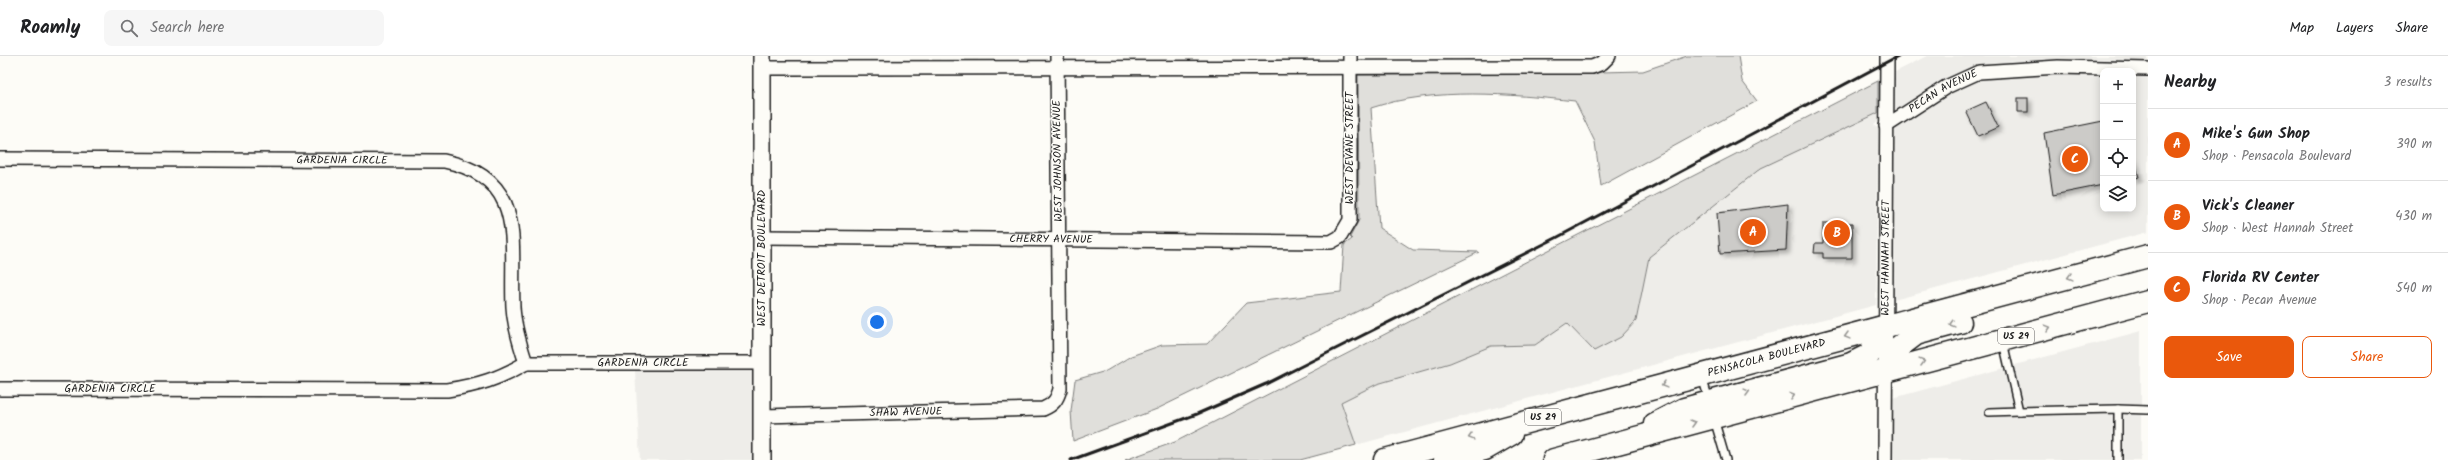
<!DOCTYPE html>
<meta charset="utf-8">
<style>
body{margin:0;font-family:Kalam,sans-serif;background:#f6f6f6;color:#202124}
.controls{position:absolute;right:12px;top:12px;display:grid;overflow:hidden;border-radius:8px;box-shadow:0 2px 10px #0003}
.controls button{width:36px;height:36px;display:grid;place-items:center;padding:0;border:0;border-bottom:1px solid #e0e0e0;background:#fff;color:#202124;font:20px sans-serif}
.you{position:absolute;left:877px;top:266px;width:14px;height:14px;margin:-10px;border:3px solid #fff;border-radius:50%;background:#1a73e8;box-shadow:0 0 0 6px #1a73e833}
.badge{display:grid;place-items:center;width:26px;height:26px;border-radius:50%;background:#ea580c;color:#fff;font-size:13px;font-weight:700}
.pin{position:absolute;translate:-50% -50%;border:2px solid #fff;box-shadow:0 1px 4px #0006}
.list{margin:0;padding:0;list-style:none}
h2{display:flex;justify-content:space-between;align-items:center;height:52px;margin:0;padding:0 16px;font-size:17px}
h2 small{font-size:13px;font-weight:400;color:#757577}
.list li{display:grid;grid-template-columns:26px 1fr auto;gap:12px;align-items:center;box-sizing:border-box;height:72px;padding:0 16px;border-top:1px solid #e0e0e0}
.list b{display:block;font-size:15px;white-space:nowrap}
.list p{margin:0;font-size:13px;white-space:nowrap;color:#757577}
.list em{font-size:13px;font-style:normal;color:#757577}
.actions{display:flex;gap:8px;padding:12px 16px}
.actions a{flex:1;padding:9px 0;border:1px solid #ea580c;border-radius:8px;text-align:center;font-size:14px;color:#ea580c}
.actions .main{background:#ea580c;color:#fff}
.icon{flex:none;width:22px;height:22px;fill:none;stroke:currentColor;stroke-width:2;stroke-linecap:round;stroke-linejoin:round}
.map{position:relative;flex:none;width:2148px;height:404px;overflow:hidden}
header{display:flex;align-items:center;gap:24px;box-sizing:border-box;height:56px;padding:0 20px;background:#fff;border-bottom:1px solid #e0e0e0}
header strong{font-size:19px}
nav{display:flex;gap:22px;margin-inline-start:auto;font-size:14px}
.search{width:280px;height:36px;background:#f6f6f6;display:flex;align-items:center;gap:10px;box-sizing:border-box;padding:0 14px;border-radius:8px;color:#757577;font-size:15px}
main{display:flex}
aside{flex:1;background:#fff}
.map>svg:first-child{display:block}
.built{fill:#eeede9}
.green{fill:#e0dfdb;stroke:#7e7e7c}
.building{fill:#cccbc8;stroke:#1c1c1c;filter:url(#shadow)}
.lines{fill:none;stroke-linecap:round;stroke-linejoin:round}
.service-casing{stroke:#1c1c1c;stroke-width:10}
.minor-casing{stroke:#1c1c1c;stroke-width:16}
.tertiary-casing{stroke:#1c1c1c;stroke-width:20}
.trunk-casing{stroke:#1c1c1c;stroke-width:25}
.service{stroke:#fdfcf7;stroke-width:7}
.minor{stroke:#fdfcf7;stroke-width:13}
.tertiary{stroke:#fdfcf7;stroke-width:17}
.trunk{stroke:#fdfcf7;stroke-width:22}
.rail{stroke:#1c1c1c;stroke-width:3}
.oneway{stroke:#989794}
.labels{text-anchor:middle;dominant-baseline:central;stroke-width:3;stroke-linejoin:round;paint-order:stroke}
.shield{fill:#fdfcf7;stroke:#605f5e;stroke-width:1}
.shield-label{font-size:10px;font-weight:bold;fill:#1c1c1c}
.street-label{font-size:11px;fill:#1c1c1c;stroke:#fdfcf7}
</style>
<header>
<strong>Roamly</strong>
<div class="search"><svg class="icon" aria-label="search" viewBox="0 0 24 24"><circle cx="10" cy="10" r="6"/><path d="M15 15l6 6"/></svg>Search here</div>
<nav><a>Map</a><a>Layers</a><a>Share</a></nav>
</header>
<main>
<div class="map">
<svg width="2148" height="404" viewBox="0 0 2148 404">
<defs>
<filter id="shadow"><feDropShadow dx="3.5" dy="3.5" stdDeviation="2" flood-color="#0004"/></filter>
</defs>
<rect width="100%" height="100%" fill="#fdfcf7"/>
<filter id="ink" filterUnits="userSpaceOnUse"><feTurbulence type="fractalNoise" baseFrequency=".025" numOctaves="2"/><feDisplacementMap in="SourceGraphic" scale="8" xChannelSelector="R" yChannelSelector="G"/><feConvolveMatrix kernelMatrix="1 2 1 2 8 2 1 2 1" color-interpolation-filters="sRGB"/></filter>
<g filter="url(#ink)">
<g class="built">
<path d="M1927,0H2148V5L2058,4L1977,9L1941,24L1895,54V16Z"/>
<path d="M2058,19H2103V153H2133V20L2148,21V176L1894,244L1895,73L1950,37L1973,26L1990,22Z"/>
<path d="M1878,57V66L1874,69L1878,72L1876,249L1356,389L1341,346L1377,328L1450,307L1491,290L1535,289L1567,267L1594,295L1636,265L1649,201L1761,112Z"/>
<path d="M2141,275V404H1893V342Z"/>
<path d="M753,314V404H640L635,315Z"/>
</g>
<g class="green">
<path d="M1687,0H1738L1742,25L1757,45L1601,130L1595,86L1575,45C1509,38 1435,31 1371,52L1379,172L1413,194L1479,196L1157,353L1073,385L1071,355L1075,324L1106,315L1131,300L1162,289L1207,288L1246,247L1341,236L1344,189L1352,183L1350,181L1359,164L1358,19L1592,18L1601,16L1643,15Z"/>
<path d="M1878,25V57L1761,112L1649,201L1636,265L1621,281L1594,295L1567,267L1535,289L1491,290L1450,307L1377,328L1341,346L1356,389L1300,404H1125L1175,386Z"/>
</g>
<g class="building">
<rect x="2018" y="42" width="10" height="14"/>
<path d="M1986,46L1998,71L1978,80L1966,55Z"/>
<path d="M2103,65V129L2053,139L2044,77Z"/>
<path d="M2133,102L2139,121L2133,123Z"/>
<path d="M1788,148L1786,194L1720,198L1717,157Z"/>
<path d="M1823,167H1852V202H1823V197H1814L1815,187H1823Z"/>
</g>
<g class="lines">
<g class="service-casing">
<g id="service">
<path d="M1702,321L1709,344"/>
<path d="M2118,353L2148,354"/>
<path d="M2019,355L2118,353V404"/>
<path d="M1989,356L2019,355L2003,286"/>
<path d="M1714,363L1726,404"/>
</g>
</g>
<g class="minor-casing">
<g id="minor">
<path d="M762,12L1592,11L1602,7L1609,0"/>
<path id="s1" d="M1886,70L1946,31L1979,16L2058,11L2148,13"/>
<path id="s2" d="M0,103L444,105C528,122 510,185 513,251C514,270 520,289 526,307C498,323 479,329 447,334L0,333"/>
<path id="s3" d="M762,181L1331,186L1340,181L1350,164V0"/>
<path id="s4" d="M526,307H761"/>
<path id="s5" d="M762,360L1043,353C1053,349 1057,344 1060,333L1057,0"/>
<path id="s6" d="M1885,404L1887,0"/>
</g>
</g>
<g class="tertiary-casing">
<path id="tertiary" d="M762,404V0"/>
</g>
<g class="trunk-casing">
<g id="trunk">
<path d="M1885,316L1900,290L1916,278L1960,266"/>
<path d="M1655,368L1684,353L1851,308L1869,299L1885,270"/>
<path id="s7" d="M1385,404L2148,200"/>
<path d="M1445,404L1485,393L1511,378"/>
<path d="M1554,404L2148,245"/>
</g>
</g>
<use href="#service" class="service"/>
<use href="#minor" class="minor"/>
<use href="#tertiary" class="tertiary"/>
<use href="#trunk" class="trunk"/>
<path class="rail" d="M1071,404L1197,358L1266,328L1556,182L1898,0"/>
</g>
<defs><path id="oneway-chevron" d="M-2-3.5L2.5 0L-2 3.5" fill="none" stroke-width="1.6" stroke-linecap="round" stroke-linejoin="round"/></defs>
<g class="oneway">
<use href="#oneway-chevron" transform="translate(2070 221) rotate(165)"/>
<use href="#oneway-chevron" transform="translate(1952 268) rotate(165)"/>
<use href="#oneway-chevron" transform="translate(2048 272) rotate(-15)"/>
<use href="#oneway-chevron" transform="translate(1847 280) rotate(165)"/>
<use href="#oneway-chevron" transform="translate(1922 306) rotate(-15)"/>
<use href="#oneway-chevron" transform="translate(1664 329) rotate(165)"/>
<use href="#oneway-chevron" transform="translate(1747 336) rotate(-15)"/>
<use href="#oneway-chevron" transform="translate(1792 340) rotate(-15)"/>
<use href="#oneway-chevron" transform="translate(1693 367) rotate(-15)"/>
<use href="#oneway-chevron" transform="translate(1471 381) rotate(165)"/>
</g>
</g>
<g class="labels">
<g class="shield">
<rect x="1998" y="272" width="36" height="16" rx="3"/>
<rect x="1525" y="353" width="36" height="16" rx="3"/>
</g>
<g class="shield-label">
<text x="2016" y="280">US 29</text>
<text x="1543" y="361">US 29</text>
</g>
<g class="street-label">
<text stroke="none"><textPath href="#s1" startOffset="67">PECAN AVENUE</textPath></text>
<text transform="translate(1350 92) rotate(-90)">WEST DEVANE STREET</text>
<text stroke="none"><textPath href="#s2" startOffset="342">GARDENIA CIRCLE</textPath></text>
<text transform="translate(1058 105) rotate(-91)">WEST JOHNSON AVENUE</text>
<text stroke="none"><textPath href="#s3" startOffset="289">CHERRY AVENUE</textPath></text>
<text transform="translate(762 202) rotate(-90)">WEST DETROIT BOULEVARD</text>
<text stroke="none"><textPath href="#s6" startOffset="202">WEST HANNAH STREET</textPath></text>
<text stroke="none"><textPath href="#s7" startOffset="395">PENSACOLA BOULEVARD</textPath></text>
<text stroke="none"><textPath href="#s4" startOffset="117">GARDENIA CIRCLE</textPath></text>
<text x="110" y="333">GARDENIA CIRCLE</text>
<text stroke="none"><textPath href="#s5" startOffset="144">SHAW AVENUE</textPath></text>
</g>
</g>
</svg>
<div class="controls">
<button>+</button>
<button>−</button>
<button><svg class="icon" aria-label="locate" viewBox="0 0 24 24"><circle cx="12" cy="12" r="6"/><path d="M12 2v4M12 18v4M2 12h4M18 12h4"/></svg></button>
<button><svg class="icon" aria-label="layers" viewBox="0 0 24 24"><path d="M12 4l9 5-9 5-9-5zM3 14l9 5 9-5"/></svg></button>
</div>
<div class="you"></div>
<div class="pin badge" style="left:1753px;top:176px">A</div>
<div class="pin badge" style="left:1837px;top:177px">B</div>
<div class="pin badge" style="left:2075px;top:103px">C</div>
</div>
<aside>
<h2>Nearby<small>3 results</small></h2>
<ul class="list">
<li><span class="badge">A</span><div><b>Mike's Gun Shop</b><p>Shop · Pensacola Boulevard</p></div><em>390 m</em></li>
<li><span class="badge">B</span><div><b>Vick's Cleaner</b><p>Shop · West Hannah Street</p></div><em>430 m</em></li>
<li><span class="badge">C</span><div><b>Florida RV Center</b><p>Shop · Pecan Avenue</p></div><em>540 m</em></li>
</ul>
<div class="actions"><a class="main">Save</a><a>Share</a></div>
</aside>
</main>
